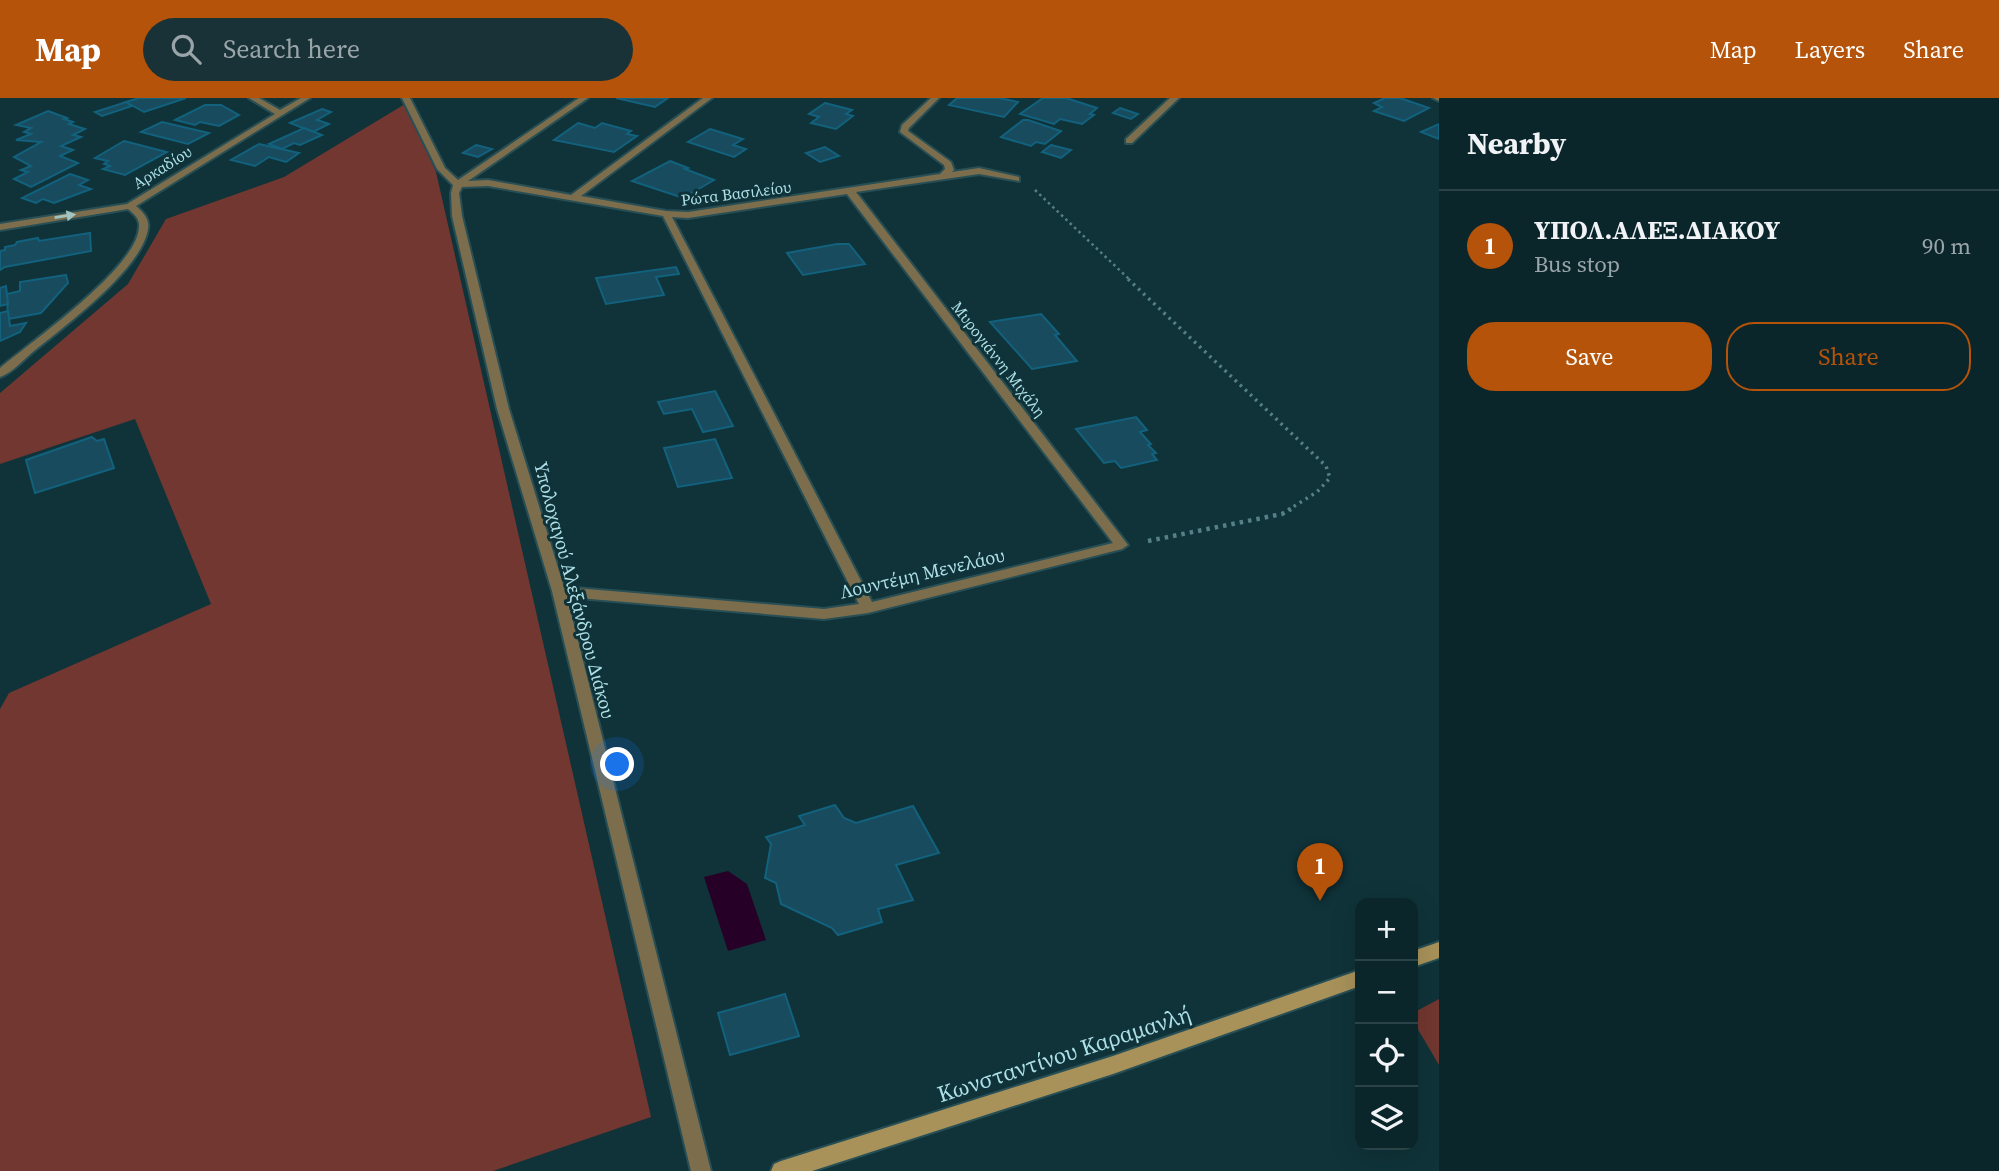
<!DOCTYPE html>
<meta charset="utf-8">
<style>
body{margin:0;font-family:"Source Serif 4",serif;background:#193237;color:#f1f3f6}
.controls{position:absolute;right:21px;bottom:21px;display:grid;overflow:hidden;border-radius:14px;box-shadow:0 7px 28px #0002}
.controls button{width:63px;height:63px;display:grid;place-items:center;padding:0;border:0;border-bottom:2px solid #2b4347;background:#0b262b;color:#f1f3f6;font:35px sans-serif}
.you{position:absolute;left:618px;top:667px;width:24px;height:24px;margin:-18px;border:5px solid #fff;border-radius:50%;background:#1a73e8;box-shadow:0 0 0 10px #1a73e833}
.badge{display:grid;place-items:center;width:46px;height:46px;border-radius:50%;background:#b45309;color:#fff;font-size:23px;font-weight:700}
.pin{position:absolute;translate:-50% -58px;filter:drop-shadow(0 2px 4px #0008)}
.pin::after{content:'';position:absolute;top:37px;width:24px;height:21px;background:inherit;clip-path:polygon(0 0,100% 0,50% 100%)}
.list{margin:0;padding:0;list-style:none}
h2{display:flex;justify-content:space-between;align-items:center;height:91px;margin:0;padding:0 28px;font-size:30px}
h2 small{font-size:23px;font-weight:400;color:#9aa5a9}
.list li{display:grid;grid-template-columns:46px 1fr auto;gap:21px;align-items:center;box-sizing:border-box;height:112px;padding:0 28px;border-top:2px solid #2b4347}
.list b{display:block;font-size:26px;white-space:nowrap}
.list p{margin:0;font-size:23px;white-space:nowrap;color:#9aa5a9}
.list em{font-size:23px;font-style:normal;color:#9aa5a9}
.actions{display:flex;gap:14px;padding:21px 28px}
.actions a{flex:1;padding:16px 0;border:2px solid #b45309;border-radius:28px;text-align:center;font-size:24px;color:#b45309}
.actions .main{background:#b45309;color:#fff}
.icon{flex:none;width:38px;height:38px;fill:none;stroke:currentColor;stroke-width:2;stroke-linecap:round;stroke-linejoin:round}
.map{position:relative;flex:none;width:1439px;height:1073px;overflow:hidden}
header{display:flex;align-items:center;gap:42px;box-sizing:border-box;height:98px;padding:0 35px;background:#b45309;color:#fff}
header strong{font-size:33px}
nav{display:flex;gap:38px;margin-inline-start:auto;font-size:24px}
.search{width:490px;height:63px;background:#193237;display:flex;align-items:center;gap:18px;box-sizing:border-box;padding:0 24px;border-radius:38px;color:#9aa5a9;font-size:26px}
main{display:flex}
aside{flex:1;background:#0b262b}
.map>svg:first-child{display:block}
.green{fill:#713730}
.water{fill:#270027}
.building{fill:#194b5f;stroke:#12617d;stroke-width:2}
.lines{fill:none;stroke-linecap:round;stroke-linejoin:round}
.street-casing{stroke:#284f55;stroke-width:4}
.secondary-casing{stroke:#284f55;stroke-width:4}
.path-far2{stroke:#558087;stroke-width:2.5;stroke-dasharray:2.5 3.5;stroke-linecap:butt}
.path-far1{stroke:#558087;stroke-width:3.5;stroke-dasharray:2.5 4.5;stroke-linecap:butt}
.path{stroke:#558087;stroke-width:4.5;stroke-dasharray:3.5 5;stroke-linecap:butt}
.street{fill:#7c6e4c;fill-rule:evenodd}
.secondary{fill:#a8925a;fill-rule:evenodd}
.oneway{fill:#a2c4c1}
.labels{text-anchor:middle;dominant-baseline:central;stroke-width:6;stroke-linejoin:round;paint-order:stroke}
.far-street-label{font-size:16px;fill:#aee0e8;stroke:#0f3339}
.street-label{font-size:19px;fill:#aee0e8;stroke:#0f3339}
.near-street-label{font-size:23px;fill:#aee0e8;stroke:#0f3339}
</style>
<header>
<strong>Map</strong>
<div class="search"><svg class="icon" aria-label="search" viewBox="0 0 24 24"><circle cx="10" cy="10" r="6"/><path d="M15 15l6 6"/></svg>Search here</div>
<nav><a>Map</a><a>Layers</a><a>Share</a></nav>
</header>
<main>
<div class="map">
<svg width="1439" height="1073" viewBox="0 0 1439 1073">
<rect width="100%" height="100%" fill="#0f3339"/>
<g class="green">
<path d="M405,6L436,74L651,1019L493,1073H0V611L9,595L211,506L135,321L0,366V295L128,186L166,121L284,79Z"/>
<path d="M1439,901V967L1413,923V915Z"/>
</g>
<path class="water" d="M728,773L747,786L766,842L728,853L704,779Z"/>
<g class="building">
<path d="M139,0H186L144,14L126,4Z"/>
<path d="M616,0H668L655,9Z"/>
<path d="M957,0H1000L1018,4L1004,19L949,7Z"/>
<path d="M1043,0H1066L1097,10L1090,16L1094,17L1082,26L1060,21L1054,26L1020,16Z"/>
<path d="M1385,0H1400L1429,10L1404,23L1374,13L1382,9L1374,5Z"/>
<path d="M126,4L132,8L102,18L95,14Z"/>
<path d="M825,5L852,12L846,16L853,18L836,31L811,25L819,19L809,16Z"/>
<path d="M205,7H221L239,17L219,28L200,24L195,27L175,22Z"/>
<path d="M1120,10L1138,16L1131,21L1113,15Z"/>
<path d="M322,11L331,14L317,22L329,26L313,34L290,25Z"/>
<path d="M48,13L67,20L64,21L73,24L69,26L85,31L73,37L81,39L61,48L73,52L60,58L78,65L31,89L14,81L28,74L21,72L31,68L14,59L41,44L16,42L31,36L24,34L31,30L16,27Z"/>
<path d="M1023,22H1028L1061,33L1045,46L1036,44L1031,48L1001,39Z"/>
<path d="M162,24L209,35L188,46L141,34Z"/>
<path d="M578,25L595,30L602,25L631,33L627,36L637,38L614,54L554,42Z"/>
<path d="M1439,26V41L1421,34Z"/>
<path d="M304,30L322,37L300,47L294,45L282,51L269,46Z"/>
<path d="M710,31L743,41L733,47L746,51L734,59L688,44Z"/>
<path d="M124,43L167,54L125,77L103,71L110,68L104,66L108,63L95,60Z"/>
<path d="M259,46L299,55L286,64L269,59L255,68L231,62Z"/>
<path d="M476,47L492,51L478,59L463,55Z"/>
<path d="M1051,47L1071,52L1061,60L1042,54Z"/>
<path d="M825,49L839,58L820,64L806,55Z"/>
<path d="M670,63L688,70L685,71L714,82L683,100L632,83Z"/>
<path d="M70,76L88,82L79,87L91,91L54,105L43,101L36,105L22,100Z"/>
<path d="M90,135L91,153L5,169L0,172V153L5,152V149L15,147L17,144L38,140L39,143Z"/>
<path d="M837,146H849L865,166L803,177L787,155Z"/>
<path d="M676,169L679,176L656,179L664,197L606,206L596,180Z"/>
<path d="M66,177L68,185L41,215L8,221L7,196L20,193V184Z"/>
<path d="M6,188L8,206L0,208V190Z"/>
<path d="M8,213L10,228L26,225L20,234L0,243V215Z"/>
<path d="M1041,216L1059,236L1055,237L1077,263L1032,271L990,224Z"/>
<path d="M715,293L733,328L703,334L692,311L664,316L658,304Z"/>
<path d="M1136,319L1147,332L1140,334L1151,346L1148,347L1156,355L1152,356L1157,362L1121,370L1115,363L1104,365L1076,331Z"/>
<path d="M92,339L97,343L104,341L114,370L35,395L26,362Z"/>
<path d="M715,341L732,380L678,389L664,350Z"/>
<path d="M835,707L844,720L856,725L913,708L939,755L896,767L913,802L878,811L882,824L838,837L832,830L781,806L776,785L765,780L771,746L766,739L805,727L799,718Z"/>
<path d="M785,896L799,938L730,957L718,915Z"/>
</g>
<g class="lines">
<g class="street-casing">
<g id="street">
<path d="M249,0H259L280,12L301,0H310L136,108C143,114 150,121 148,131C142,171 65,228 34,253C24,261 12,275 0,279V270C31,244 138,169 139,129C140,121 134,116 128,111L0,132V126L127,106L275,16Z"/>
<path d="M402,0H410L445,70L458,82L579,0H588L468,83L488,82L571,97L703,0H712L581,98L666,113L688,114L940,76L945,71L944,67L900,34L902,27L931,0H939L909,30L908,33L951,64L954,72L952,74L979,70L1019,79V83L979,76L856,94L1128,447L1122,451L868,515L824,521L567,499L711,1073H691L552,493L497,311L452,118L451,95L453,87L437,71ZM488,88L663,118L859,506L824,511L564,489L509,311L462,118L459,95L462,89ZM847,96L1113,445L872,504L672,119L688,120Z"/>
<path d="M1170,0H1179L1132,45H1126V41Z"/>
<path d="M1433,0H1439V3Z"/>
</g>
</g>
<g class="secondary-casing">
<g id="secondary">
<path d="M1439,844V860L1413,869V853Z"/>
<path d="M1360,872V888L1113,976L812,1073H771L774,1066L781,1063L1113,958Z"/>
</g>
</g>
<path class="path-far2" d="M1035,92L1130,182"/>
<path class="path-far1" d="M1128,181L1326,368L1330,380L1317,394L1288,412"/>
<path class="path" d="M1148,443L1282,416L1291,411"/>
<use href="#street" class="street"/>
<use href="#secondary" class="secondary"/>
</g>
<defs><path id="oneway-solid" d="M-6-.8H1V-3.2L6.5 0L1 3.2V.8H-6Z" transform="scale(1.75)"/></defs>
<use class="oneway" href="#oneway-solid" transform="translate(65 118) rotate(-9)"/>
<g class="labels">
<g class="far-street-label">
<text transform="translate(162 69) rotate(-32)">Αρκαδίου</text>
<text transform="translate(736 95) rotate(-7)">Ρώτα Βασιλείου</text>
<text transform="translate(999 261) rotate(52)">Μυρογιάννη Μιχάλη</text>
</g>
<g class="street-label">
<text transform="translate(922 475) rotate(-13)">Λουντέμη Μενελάου</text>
<text transform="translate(575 492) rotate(75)">Υπολοχαγού Αλεξάνδρου Διάκου</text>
</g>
<g class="near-street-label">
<text transform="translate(1064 956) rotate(-18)">Κωνσταντίνου Καραμανλή</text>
</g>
</g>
</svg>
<div class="controls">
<button>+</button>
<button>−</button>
<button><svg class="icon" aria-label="locate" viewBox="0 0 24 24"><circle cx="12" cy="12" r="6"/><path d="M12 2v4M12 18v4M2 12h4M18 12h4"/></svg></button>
<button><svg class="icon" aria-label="layers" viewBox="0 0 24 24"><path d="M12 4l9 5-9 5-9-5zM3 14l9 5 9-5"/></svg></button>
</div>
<div class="you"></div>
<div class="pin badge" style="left:1320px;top:803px">1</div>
</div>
<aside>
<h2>Nearby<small></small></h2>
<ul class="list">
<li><span class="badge">1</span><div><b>ΥΠΟΛ.ΑΛΕΞ.ΔΙΑΚΟΥ</b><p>Bus stop</p></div><em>90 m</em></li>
</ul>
<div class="actions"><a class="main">Save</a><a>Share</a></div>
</aside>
</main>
